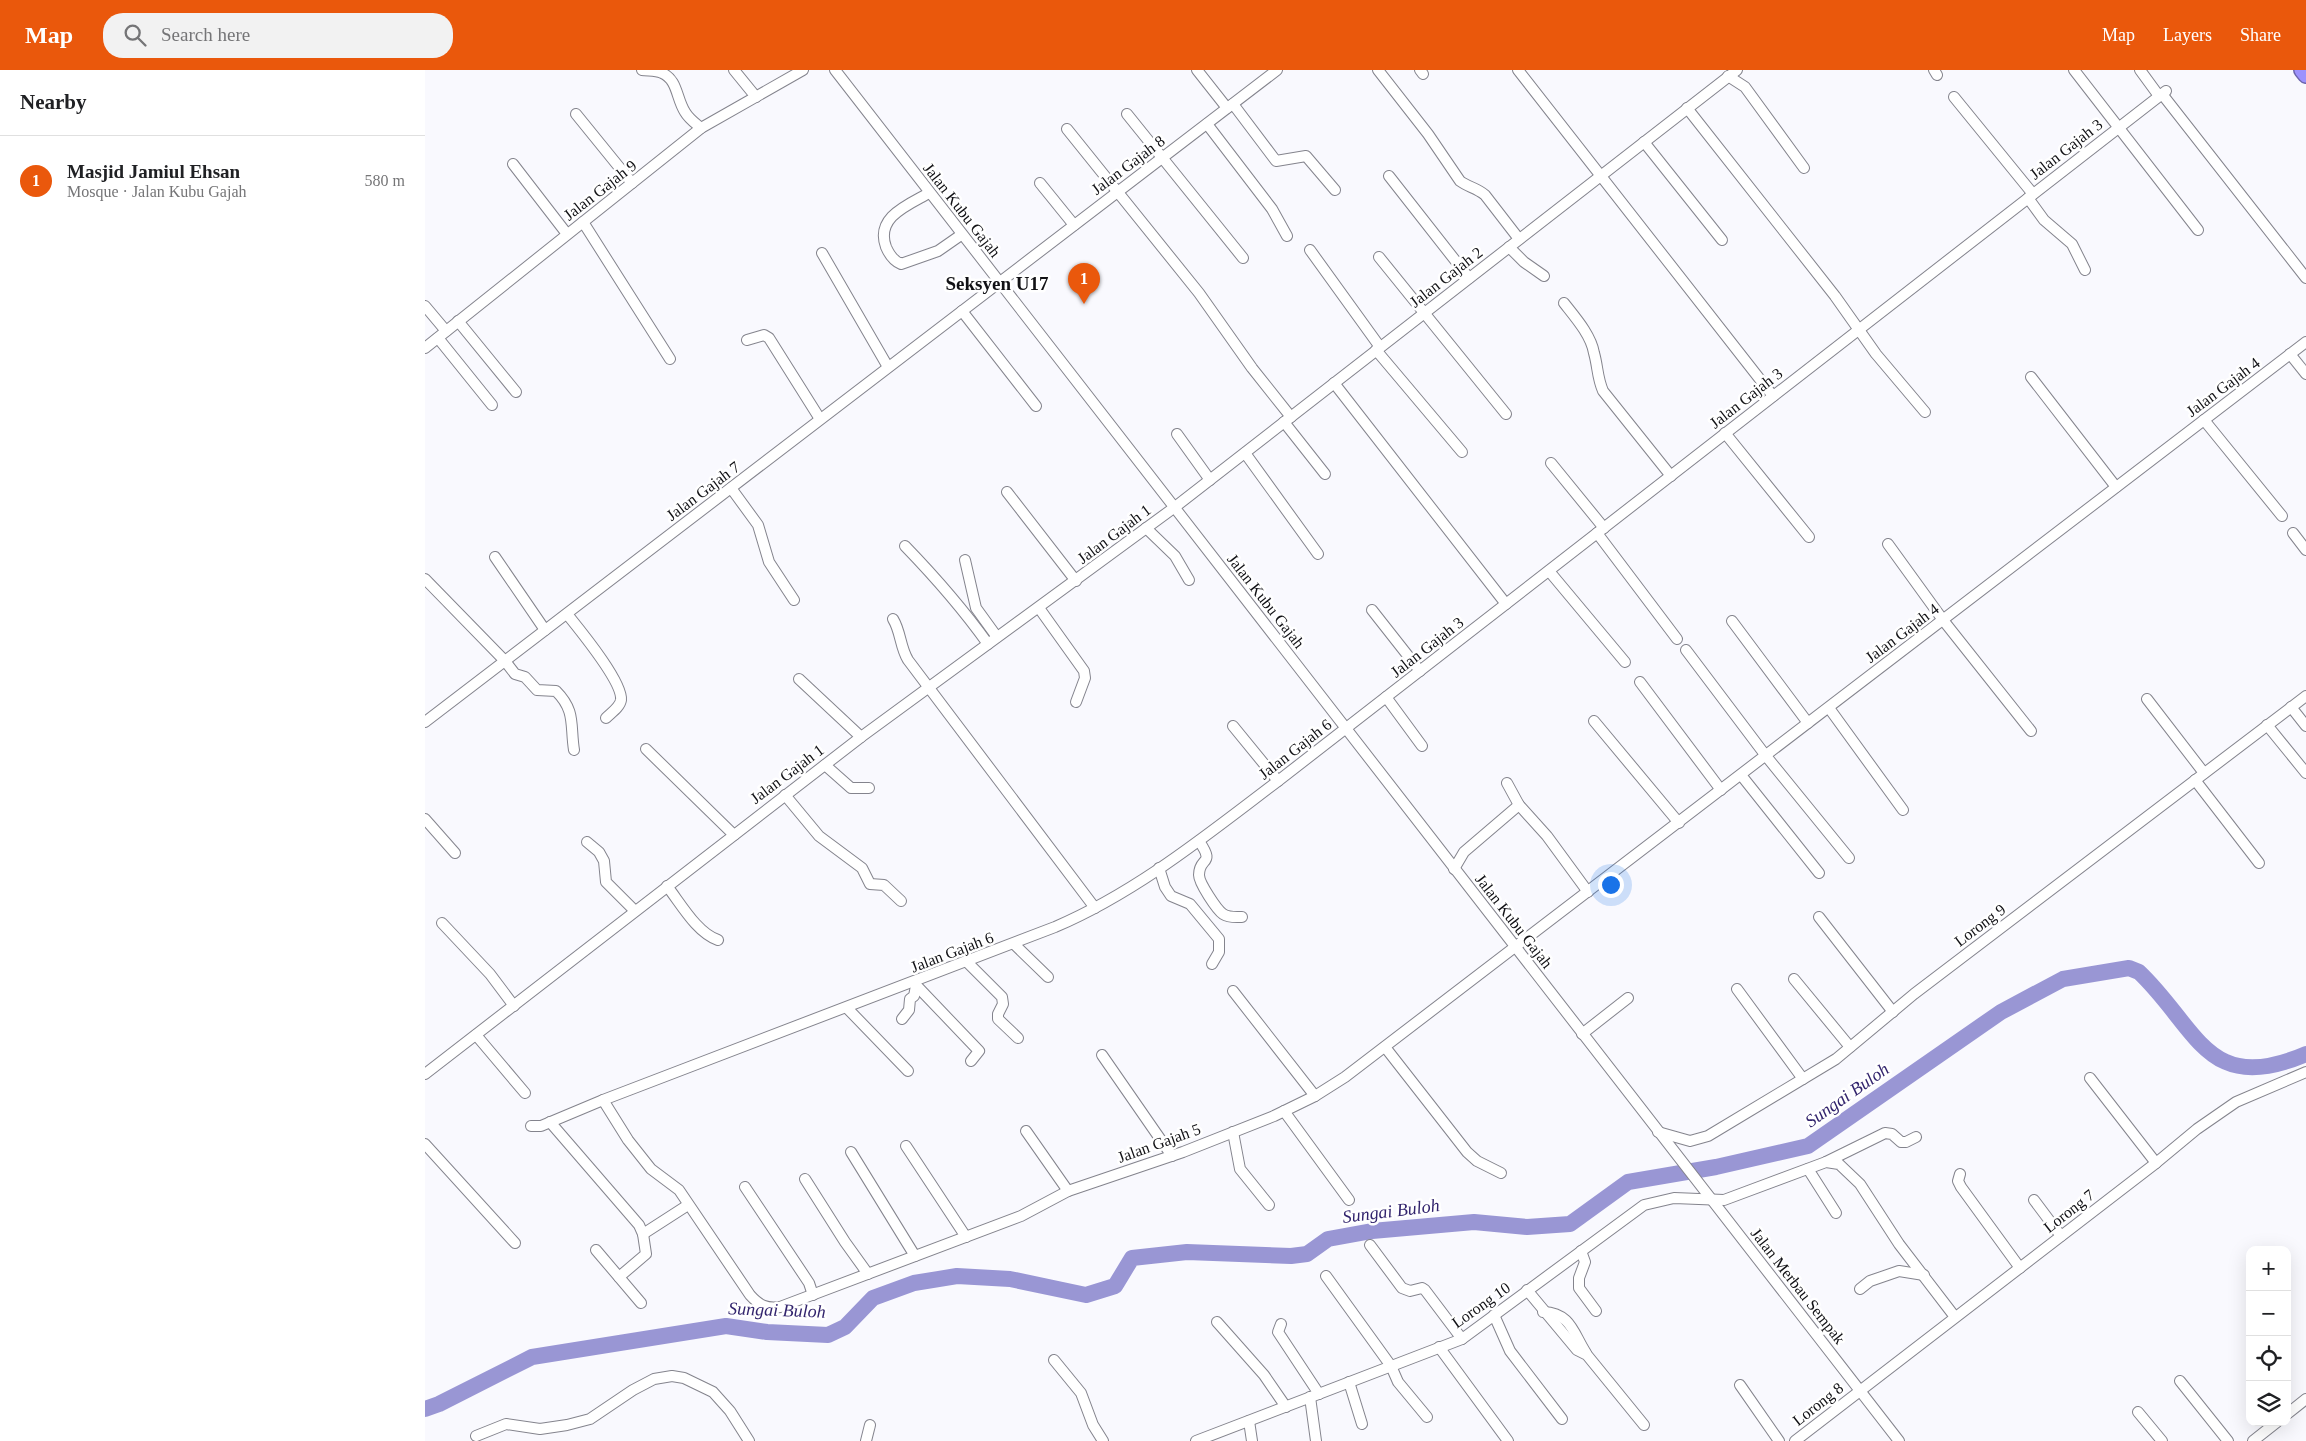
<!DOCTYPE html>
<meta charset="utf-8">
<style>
body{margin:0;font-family:"Times New Roman",serif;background:#f2f2f2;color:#202124}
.controls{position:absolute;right:15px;bottom:15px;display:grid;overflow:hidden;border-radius:10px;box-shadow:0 5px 20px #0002}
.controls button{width:45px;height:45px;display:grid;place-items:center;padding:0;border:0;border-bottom:1px solid #e0e0e0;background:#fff;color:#202124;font:25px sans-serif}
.you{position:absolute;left:1185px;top:814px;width:18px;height:18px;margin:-12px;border:4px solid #fff;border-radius:50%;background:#1a73e8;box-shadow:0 0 0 8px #1a73e833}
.badge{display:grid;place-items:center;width:32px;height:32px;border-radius:50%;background:#ea580c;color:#fff;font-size:16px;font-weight:700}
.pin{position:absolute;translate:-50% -41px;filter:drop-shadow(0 1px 2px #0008)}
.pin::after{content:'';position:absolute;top:26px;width:18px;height:15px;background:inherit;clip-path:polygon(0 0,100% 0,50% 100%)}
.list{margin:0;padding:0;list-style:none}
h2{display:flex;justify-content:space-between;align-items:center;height:65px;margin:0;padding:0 20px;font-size:21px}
h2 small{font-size:16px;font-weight:400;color:#757577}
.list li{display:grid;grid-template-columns:32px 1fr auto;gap:15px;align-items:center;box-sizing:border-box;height:90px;padding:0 20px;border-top:1px solid #e0e0e0}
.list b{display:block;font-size:19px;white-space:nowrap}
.list p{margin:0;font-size:16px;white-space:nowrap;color:#757577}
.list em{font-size:16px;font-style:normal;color:#757577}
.icon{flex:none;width:28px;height:28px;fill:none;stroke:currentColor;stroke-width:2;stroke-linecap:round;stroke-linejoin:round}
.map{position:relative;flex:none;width:1881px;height:1371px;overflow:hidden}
header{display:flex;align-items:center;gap:30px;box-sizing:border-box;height:70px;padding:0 25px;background:#ea580c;color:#fff}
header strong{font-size:24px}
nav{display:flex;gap:28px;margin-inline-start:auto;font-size:18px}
.search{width:350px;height:45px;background:#f2f2f2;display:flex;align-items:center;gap:12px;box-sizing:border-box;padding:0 18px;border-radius:20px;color:#757577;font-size:19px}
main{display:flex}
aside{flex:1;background:#fff}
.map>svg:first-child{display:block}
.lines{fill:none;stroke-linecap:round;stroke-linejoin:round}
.river{stroke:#9996d4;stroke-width:16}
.minor-casing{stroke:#84848d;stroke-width:12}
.highway-casing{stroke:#6c65ac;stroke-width:18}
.minor{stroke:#fff;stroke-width:10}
.highway{stroke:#9d92fd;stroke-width:15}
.labels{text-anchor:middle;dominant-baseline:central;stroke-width:5;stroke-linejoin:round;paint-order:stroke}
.street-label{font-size:16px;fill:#111115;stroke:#fff}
.water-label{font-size:18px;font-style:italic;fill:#32246d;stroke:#fff}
.quarter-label{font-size:19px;font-weight:bold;fill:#111115;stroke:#fff}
</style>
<header>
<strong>Map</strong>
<div class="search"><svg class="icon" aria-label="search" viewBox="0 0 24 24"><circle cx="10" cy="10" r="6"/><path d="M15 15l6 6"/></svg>Search here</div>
<nav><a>Map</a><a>Layers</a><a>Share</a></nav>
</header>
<main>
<aside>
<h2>Nearby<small></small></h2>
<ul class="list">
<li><span class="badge">1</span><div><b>Masjid Jamiul Ehsan</b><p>Mosque · Jalan Kubu Gajah</p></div><em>580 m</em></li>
</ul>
</aside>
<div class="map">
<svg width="1881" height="1371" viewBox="0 0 1881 1371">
<rect width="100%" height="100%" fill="#f9f9fe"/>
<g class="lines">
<path class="river" d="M0,1339L14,1334L107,1287L301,1256L342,1262L403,1265L420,1257L448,1228L489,1213L532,1206L585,1209L661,1225L690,1216L707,1188L762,1182L866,1186L882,1184L903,1169L947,1161L1049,1152L1102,1157L1145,1154L1203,1112L1291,1097L1383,1076L1576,942L1638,909L1704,898L1714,902C1773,958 1782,1027 1881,984"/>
<g class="minor-casing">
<g id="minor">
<path d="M217,0C223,1 231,0 237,3C253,10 251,28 260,42C264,49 270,53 276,58"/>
<path d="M309,0L331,27"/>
<path d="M410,0L1474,1371"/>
<path d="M772,0L802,38"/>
<path d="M953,0L1003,64L1035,111C1043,117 1052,118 1060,125L1094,169"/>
<path d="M995,0L998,4"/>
<path d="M1093,0L1348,326"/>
<path d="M1509,0L1512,5"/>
<path d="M1649,0L1773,160"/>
<path d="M1715,0L1734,26"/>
<path d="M1303,6L1320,17L1379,98"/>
<path d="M1737,24L1881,208"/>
<path d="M1529,27L1608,124"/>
<path d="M808,34L851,91L881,86L910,120"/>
<path d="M1262,38L1410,226L1451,284L1500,342"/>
<path d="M151,44L207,113"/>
<path d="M702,44L818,188"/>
<path d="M782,54L847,139L862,166"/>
<path d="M642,59L774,223L827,298L866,347"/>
<path d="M1219,72L1297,170"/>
<path d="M88,94L142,164"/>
<path d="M964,106L1044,208"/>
<path d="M615,113L649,155"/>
<path d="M504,123C483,135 450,147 461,177C464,184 469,191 476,194L513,181L536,165"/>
<path d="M1603,128L1619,150L1647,174L1660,200"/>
<path d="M158,152L245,289"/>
<path d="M1084,177L1099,192L1119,206"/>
<path d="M885,180L955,277"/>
<path d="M397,183L463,297"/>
<path d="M954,187L1081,344"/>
<path d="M1139,233C1150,247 1166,265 1169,283C1173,297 1172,307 1178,321L1246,406"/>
<path d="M0,236L21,261"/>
<path d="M537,241L611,336"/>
<path d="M33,251L91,322"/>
<path d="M13,268L67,335"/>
<path d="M322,270L339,265L344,268L395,349"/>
<path d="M0,278L276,58L378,0"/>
<path d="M951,280L1037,382"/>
<path d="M1865,284L1881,304"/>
<path d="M1606,307L1691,417"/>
<path d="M909,313L1081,534"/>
<path d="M1779,350L1857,446"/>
<path d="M859,352L900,404"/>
<path d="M1300,363L1384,467"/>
<path d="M752,364L785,410"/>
<path d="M820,383L893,484"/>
<path d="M1126,393L1179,458"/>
<path d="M306,418L333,455L344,492L369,530"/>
<path d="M582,422L651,511"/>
<path d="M721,458L750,486L764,510"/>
<path d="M1172,463L1252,569"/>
<path d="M1868,463L1881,480"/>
<path d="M1463,474L1518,550L1606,661"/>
<path d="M480,476C510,507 538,539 563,574"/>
<path d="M70,487L120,560"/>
<path d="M540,490L551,538L572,567"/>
<path d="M1124,501L1200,592"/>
<path d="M0,509L80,591L90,604L100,607L112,620L131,621C151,641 145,655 149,680"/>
<path d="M614,538L659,601L660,608L651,632"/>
<path d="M947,540L995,601"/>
<path d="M142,544C154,559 198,612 196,630C195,637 186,643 181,648"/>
<path d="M468,549C476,562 475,577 483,590L670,838"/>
<path d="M1307,551L1383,653"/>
<path d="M1261,580L1341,686L1424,788"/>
<path d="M374,609L436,667"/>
<path d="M1215,612L1296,720"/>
<path d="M961,627L997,676"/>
<path d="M1722,629L1779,703"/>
<path d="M1866,637L1881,656"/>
<path d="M1404,638L1478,740"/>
<path d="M1169,651L1254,753"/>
<path d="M0,652L852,0"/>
<path d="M1842,655L1881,703"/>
<path d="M808,656L853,711"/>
<path d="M221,679L309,765"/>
<path d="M400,695L426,718H444"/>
<path d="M1316,705L1394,803"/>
<path d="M1770,710L1834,793"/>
<path d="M1082,713L1094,735L1122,766L1163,822"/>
<path d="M360,725L394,766L437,798L445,814L459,815L476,831"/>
<path d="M0,749L30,783"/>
<path d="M774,771C791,796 774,786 774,805C774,813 792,840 798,844C804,848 811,847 817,847"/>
<path d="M162,772L174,782L179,791L181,812L210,841"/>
<path d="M734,798L740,817L746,826L765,834L794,869V882L787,894"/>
<path d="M1029,799L1039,782L1094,735"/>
<path d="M242,816C256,834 272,863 293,870"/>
<path d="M1394,847L1468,942"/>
<path d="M17,853L65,904L89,936"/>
<path d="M589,874L623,907"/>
<path d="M542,892L577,927L578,934L573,944V949L593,968"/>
<path d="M1369,909L1425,977"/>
<path d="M489,913L554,981L546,991"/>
<path d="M1312,919L1378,1009"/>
<path d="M808,921L890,1026"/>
<path d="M422,938L483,1001"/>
<path d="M477,949L484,940L485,929L489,926L491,916"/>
<path d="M1157,964L1203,928"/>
<path d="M51,965L100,1023"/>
<path d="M960,977L1042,1082L1052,1091L1076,1103"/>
<path d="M677,985L747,1086"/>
<path d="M0,1004L436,667L750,437L1312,0"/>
<path d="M1665,1008L1731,1093"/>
<path d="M178,1030L203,1070L226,1099L254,1120L325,1225C334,1235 341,1239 355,1237L596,1146L643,1121L758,1082L849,1046L890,1026L920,1007L1881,272"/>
<path d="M859,1041L924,1130"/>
<path d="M125,1052L214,1155L218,1164L221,1184L194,1207"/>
<path d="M106,1056H116L178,1030L630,857C712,822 783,764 853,711L1741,21"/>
<path d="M601,1061L643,1121"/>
<path d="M808,1062L815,1099L844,1135"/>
<path d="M1233,1062L1265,1071L1283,1066L1411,989L1489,924L1881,626"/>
<path d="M0,1074L90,1173"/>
<path d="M481,1076L541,1167"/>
<path d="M426,1082L490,1186"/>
<path d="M1401,1092L1460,1063L1467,1064L1476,1072H1481L1491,1067"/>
<path d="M1383,1099L1411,1143"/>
<path d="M1535,1104L1533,1111L1536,1117L1595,1198"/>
<path d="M380,1109L420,1172L443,1204"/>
<path d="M320,1117L384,1213L388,1225"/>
<path d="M1609,1130L1636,1166"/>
<path d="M218,1164L263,1135"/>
<path d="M945,1175L977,1218L985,1221L997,1218L1000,1220L1037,1269"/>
<path d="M171,1180L216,1233"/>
<path d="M1156,1181L1160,1192L1154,1208V1218L1171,1241"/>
<path d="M901,1206L966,1296L973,1312L1002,1347"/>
<path d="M1435,1219L1445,1211L1474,1201L1499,1205"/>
<path d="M1102,1220L1152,1280L1162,1285L1219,1355"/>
<path d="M1118,1242C1146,1243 1148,1263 1161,1283"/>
<path d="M1069,1245L1085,1281L1137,1349"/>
<path d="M792,1252L839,1305L861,1337"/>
<path d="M856,1254L853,1262L894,1324"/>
<path d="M1014,1277L1083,1371"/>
<path d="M629,1290L656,1323L668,1355L678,1371"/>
<path d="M1755,1311L1803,1371"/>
<path d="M924,1312L937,1354"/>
<path d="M1315,1315L1354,1371"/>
<path d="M885,1327L891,1371"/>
<path d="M1713,1342L1737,1371"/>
<path d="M1862,1344L1881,1329"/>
<path d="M824,1351L827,1371"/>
<path d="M51,1366L81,1354L115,1359L142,1355L165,1349L208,1320L229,1309L247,1306L259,1308L288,1322L305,1341L324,1371"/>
<path d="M441,1371L445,1355"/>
<path d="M771,1371L1037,1269L1219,1135L1249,1128L1299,1130L1401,1092L1414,1094L1435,1114L1474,1174L1530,1247"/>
<path d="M1370,1371L1731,1093L1772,1059L1811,1032L1881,1002"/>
<path d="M1828,1371L1852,1352"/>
</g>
</g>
<g class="highway-casing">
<path id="highway" d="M1877,0L1881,5"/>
</g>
<use href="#minor" class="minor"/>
<use href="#highway" class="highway"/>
</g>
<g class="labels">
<g class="street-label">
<text transform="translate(1641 79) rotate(-38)">Jalan Gajah 3</text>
<text transform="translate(703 95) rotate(-37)">Jalan Gajah 8</text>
<text transform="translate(175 120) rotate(-38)">Jalan Gajah 9</text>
<text transform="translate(537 140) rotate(52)">Jalan Kubu Gajah</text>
<text transform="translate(1021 207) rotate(-38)">Jalan Gajah 2</text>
<text transform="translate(1798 317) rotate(-37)">Jalan Gajah 4</text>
<text transform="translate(1321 328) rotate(-38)">Jalan Gajah 3</text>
<text transform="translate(278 421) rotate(-37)">Jalan Gajah 7</text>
<text transform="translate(689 464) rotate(-37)">Jalan Gajah 1</text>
<text transform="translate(841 531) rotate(52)">Jalan Kubu Gajah</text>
<text transform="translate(1477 563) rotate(-37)">Jalan Gajah 4</text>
<text transform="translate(1002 577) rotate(-38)">Jalan Gajah 3</text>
<text transform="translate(870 679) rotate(-38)">Jalan Gajah 6</text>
<text transform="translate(362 704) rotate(-37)">Jalan Gajah 1</text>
<text transform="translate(1089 851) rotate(52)">Jalan Kubu Gajah</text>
<text transform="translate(1555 855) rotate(-37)">Lorong 9</text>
<text transform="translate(527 882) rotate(-21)">Jalan Gajah 6</text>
<text transform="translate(734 1073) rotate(-20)">Jalan Gajah 5</text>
<text transform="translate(1644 1141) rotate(-38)">Lorong 7</text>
<text transform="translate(1373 1216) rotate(52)">Jalan Merbau Sempak</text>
<text transform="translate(1056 1235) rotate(-35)">Lorong 10</text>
<text transform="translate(1393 1334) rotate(-38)">Lorong 8</text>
</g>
<g class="water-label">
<text transform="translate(1422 1025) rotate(-35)">Sungai Buloh</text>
<text transform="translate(966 1141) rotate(-7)">Sungai Buloh</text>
<text transform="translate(352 1240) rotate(2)">Sungai Buloh</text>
</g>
<g class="quarter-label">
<text x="572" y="213">Seksyen U17</text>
</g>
</g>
</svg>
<div class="controls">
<button>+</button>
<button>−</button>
<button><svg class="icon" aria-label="locate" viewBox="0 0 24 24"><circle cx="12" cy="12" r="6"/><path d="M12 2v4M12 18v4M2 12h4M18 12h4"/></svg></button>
<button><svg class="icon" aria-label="layers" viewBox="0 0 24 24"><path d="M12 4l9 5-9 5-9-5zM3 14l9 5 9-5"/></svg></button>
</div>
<div class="you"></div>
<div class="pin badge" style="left:659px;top:234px">1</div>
</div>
</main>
